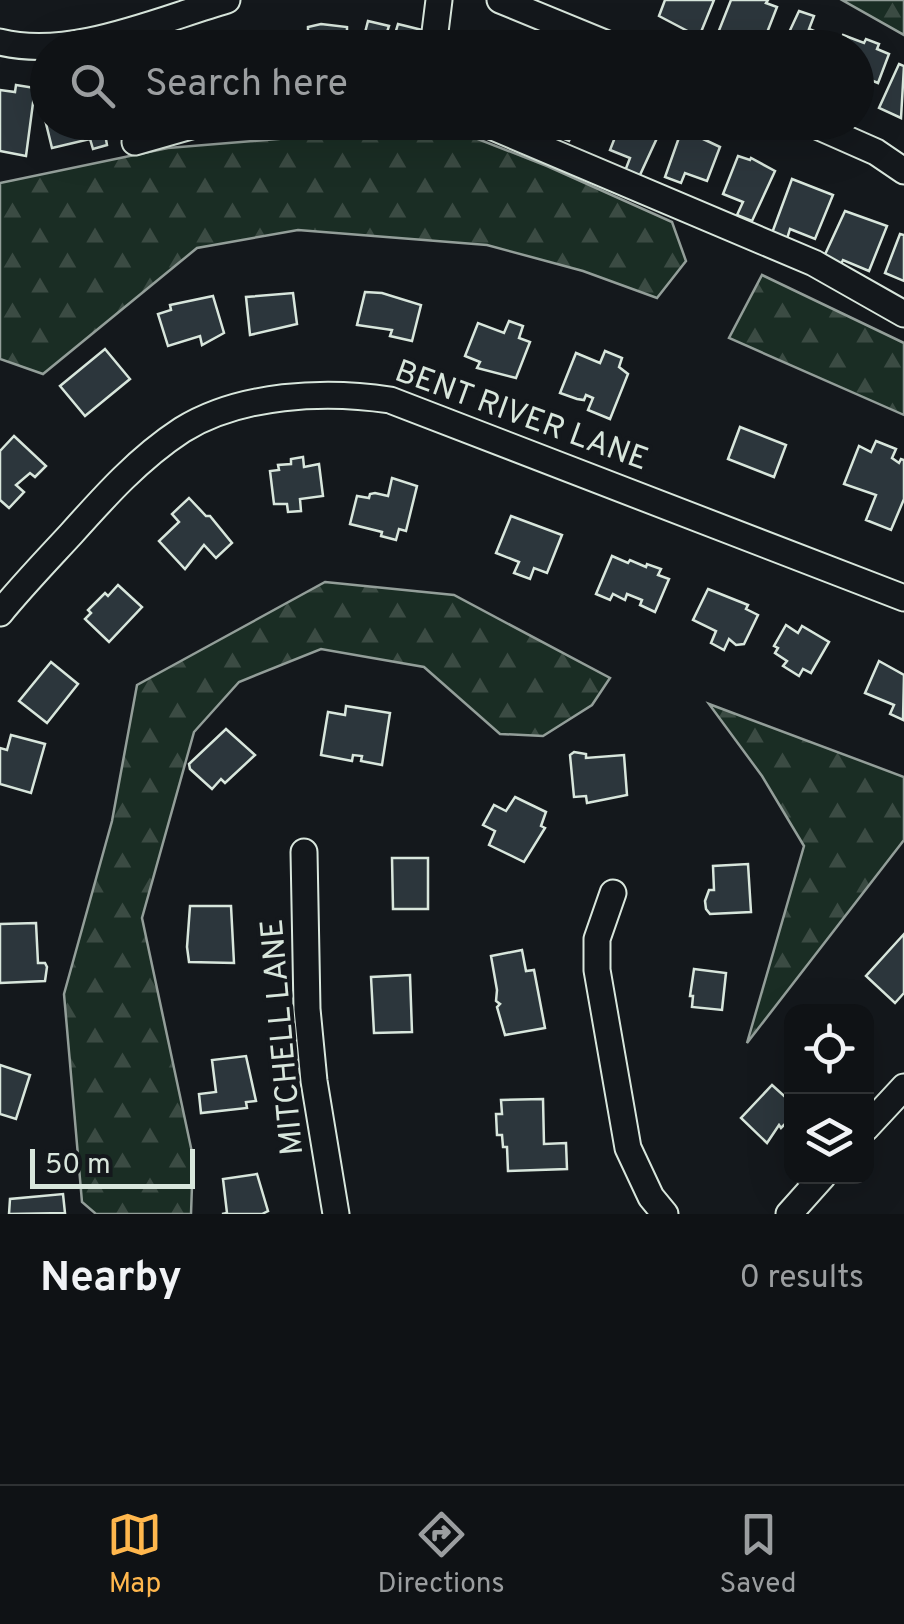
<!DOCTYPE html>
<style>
body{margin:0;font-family:Overpass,sans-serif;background:#1d2022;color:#f1f3f6}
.controls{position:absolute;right:30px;bottom:30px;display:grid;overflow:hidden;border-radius:20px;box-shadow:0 10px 40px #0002}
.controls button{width:90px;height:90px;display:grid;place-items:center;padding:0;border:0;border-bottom:2px solid #2f3234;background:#0f1215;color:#f1f3f6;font:50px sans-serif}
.scale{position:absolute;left:30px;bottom:25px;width:165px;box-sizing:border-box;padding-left:10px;border:5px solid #d8e6dc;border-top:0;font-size:28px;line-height:35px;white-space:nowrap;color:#d8e6dc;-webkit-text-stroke:8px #14181c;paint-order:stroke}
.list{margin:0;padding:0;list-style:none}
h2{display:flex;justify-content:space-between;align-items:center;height:130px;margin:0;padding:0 40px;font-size:42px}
h2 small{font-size:32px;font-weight:400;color:#9b9ea0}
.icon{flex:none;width:55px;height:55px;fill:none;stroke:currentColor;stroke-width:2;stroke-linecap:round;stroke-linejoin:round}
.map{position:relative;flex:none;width:904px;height:1214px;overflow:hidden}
.search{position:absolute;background:#0f1215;box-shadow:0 10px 40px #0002;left:30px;right:30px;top:30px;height:110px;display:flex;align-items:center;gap:25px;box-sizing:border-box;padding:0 35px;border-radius:55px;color:#9b9ea0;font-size:38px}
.sheet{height:270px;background:#0f1215}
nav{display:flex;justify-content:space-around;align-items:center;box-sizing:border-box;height:140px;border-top:2px solid #2f3234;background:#0f1215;font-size:28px;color:#9b9ea0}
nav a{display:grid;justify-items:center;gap:5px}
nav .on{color:#ffb74d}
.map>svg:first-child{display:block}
.forest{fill:url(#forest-firs);stroke:#939e99;stroke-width:2.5}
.building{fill:#2c363c;stroke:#d8e6dc;stroke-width:2.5}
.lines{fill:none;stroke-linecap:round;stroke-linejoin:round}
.minor-casing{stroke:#d8e6dc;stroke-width:29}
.minor{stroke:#14181c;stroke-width:25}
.labels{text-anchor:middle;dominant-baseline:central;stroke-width:8;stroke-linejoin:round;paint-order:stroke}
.street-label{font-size:32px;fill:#d8e6dc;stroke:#14181c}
</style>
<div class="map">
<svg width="904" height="1214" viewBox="0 0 904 1214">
<defs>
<pattern id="forest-firs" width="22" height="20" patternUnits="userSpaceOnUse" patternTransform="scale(2.5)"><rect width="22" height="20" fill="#1a2d24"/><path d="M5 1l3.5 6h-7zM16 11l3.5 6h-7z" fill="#3b4b43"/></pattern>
</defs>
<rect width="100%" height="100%" fill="#14181c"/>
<g class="forest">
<path d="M842,0H904V35Z"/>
<path d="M399,122L437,123L547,166L672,222L686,261L657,298L583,271L487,245L298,230L197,248L43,374L0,359V183L168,148L337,134Z"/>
<path d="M762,275L904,343V415L729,338Z"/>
<path d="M325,582L454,595L610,678L592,705L543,736L500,734L424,667L321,649L239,682L194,732L142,918L193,1157L191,1214H96L82,1202L64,994L112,821L137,685Z"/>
<path d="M709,704L904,777V840L747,1043L804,846L762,776Z"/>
</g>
<g class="building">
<path d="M665,0H714L699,37L659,16Z"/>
<path d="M731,0H768L766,3L777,7L761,48H734L735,45L716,38Z"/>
<path d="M799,11L814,16L809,29L834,39L831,48H773L777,38L785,41Z"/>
<path d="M368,21L389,26L387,32L395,34L398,24L422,30L418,48H361Z"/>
<path d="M321,24L347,27V48H308V27Z"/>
<path d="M843,35L864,43L866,39L879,44L877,49L889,54L878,83L856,74V48H838Z"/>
<path d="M459,38L470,42L471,39L485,45L455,48Z"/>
<path d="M251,40L253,44L267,40L269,48H240L239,44Z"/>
<path d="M899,64L904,66L901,118L879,108Z"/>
<path d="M16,85L35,88L26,156L0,151V90L15,92Z"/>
<path d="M48,97V122H103L107,145L93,149L90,139L52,148L40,99Z"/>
<path d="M599,122L593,138L574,130L569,141L552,134L557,124L553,122Z"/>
<path d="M621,122L663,125L639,177L625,171L630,158L610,150Z"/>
<path d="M682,129L720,147L707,181L685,173L681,183L665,177Z"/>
<path d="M738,156L750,160L751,158L775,171L752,221L737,215L743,202L723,194Z"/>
<path d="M792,179L833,195L815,239L790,229L786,242L772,233Z"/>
<path d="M845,211L887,226L869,271L843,260L839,268L822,261Z"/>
<path d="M900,234L904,235V281L885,273Z"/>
<path d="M365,292L382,293L421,305L412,341L390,336L392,330L357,325Z"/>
<path d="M293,293L297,324L250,335L246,297Z"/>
<path d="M213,296L224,333L202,345L200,336L168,346L158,314L171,310L170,305Z"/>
<path d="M509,321L523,326L519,338L530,342L516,378L477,368L480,362L465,356L478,323L504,333Z"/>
<path d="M105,349L130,379L85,416L60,386Z"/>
<path d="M605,351L622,358L619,367L628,374L610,419L588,410L593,398L586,395L584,400L577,399L560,393L576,353L600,363Z"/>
<path d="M740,427L786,445L774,477L728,459Z"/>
<path d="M14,436L46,466L35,477L30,473L16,485L24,492L9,508L0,500V451Z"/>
<path d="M876,441L896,449L892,458L899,463L901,459L904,460V499L891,530L866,520L876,495L844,484L859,446L871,452Z"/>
<path d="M303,457L304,467L319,464L323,496L300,499L301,511L288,512L287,504H274L270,471L279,470L278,465L291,464V459Z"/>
<path d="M392,478L417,486L406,531L399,529L396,540L381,536L382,532L350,524L357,496L369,498L370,494L375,493L388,496Z"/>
<path d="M189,498L206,516H210L232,543L216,558L204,545L185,569L159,541L179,522L172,514Z"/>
<path d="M511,516L562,535L547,573L534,568L530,579L514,573L519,562L496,553Z"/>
<path d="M612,556L628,563L630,560L646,567L647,564L661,569L658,575L669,579L655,612L640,605L642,600L627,594L625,600L613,594L610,600L596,594Z"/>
<path d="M118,585L142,607L109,642L85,619L91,613L88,610L105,593L108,596Z"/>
<path d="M708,589L748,605L746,609L758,615L744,644L736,645L729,639L724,650L711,643L716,631L693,620Z"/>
<path d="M786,625L798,633L802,626L829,642L811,673L803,669L799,676L783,666L787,661L775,653L778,648L774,646Z"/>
<path d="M879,661L904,675L903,720L890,714L894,705L865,693Z"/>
<path d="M51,662L78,684L47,723L19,701Z"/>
<path d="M346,706L390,713L382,765L361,761L362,756L353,755L352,761L321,755L328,712L345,715Z"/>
<path d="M226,729L255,755L225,783L221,779L212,789L190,769L189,764Z"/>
<path d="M11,735L45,744L31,793L0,784V748L7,750Z"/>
<path d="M574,752L586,754V758L624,755L627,795L587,803L586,796L574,797L570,755Z"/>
<path d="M515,797L546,812L541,826L545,828L524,862L489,845L495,831L483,825L494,805L506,811Z"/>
<path d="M392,858H428V909H393Z"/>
<path d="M748,864L751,912L710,914L706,909L705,901L709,890H714L713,866Z"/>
<path d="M190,906H231L234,963L189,962L187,947Z"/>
<path d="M36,923L38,963H45L47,967L45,981L0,983V924Z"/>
<path d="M904,934V993L895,1003L866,976Z"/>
<path d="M522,950L526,971L534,970L545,1028L505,1035L497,1007L500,1004L496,1001L497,990L491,956Z"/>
<path d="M694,969L726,973L722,1010L692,1007L693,996H690Z"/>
<path d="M410,975L412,1032L374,1033L371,977Z"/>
<path d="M246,1056L256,1101L246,1102L247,1108L201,1113L199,1094L216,1092L212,1060Z"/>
<path d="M0,1065L30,1075L16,1119L0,1114Z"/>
<path d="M772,1085L792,1103V1117L781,1128L779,1125L767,1143L741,1118Z"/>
<path d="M543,1099L544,1144L566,1143L567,1169L508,1171L507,1147H503L502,1135H497L496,1114H502L501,1100Z"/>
<path d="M257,1174L268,1211L262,1214H222L227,1213L223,1179Z"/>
<path d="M63,1194L65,1213L9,1214L10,1199Z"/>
</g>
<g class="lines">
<g class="minor-casing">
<g id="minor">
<path d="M500,0L617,48"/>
<path d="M0,42C71,60 158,20 227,0"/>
<path d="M433,48L439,0"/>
<path d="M481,122L814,263L904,314"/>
<path d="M808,122L876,152L904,171"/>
<path d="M135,142L205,122"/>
<path d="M0,613C22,586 47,560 71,534C105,496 139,458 182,430C240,394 325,390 390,400L904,598"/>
<path d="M304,852L307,1009L314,1081L336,1214"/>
<path d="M613,893L597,939V970L628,1148L651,1197L665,1214"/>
<path d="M866,1128L904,1087"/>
<path d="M789,1214L823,1176"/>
</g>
</g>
<use href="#minor" class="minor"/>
</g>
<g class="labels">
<g class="street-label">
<text transform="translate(521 417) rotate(20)">BENT RIVER LANE</text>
<text transform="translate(284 1037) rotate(-95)">MITCHELL LANE</text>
</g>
</g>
</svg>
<div class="controls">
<button><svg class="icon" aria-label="locate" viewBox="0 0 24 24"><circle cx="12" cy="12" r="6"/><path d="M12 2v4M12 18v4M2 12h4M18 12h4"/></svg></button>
<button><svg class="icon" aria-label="layers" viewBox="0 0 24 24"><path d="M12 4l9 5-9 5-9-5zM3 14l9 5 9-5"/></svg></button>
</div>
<div class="scale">50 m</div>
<div class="search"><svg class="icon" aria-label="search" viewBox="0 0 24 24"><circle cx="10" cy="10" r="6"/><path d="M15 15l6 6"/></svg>Search here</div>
</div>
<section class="sheet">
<h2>Nearby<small>0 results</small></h2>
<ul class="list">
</ul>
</section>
<nav>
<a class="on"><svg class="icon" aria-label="map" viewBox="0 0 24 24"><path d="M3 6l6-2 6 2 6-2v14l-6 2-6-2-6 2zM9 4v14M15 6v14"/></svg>Map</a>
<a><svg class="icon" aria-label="directions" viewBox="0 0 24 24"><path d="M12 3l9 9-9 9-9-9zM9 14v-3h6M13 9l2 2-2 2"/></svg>Directions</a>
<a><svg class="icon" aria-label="saved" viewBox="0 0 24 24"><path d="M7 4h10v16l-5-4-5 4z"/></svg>Saved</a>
</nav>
